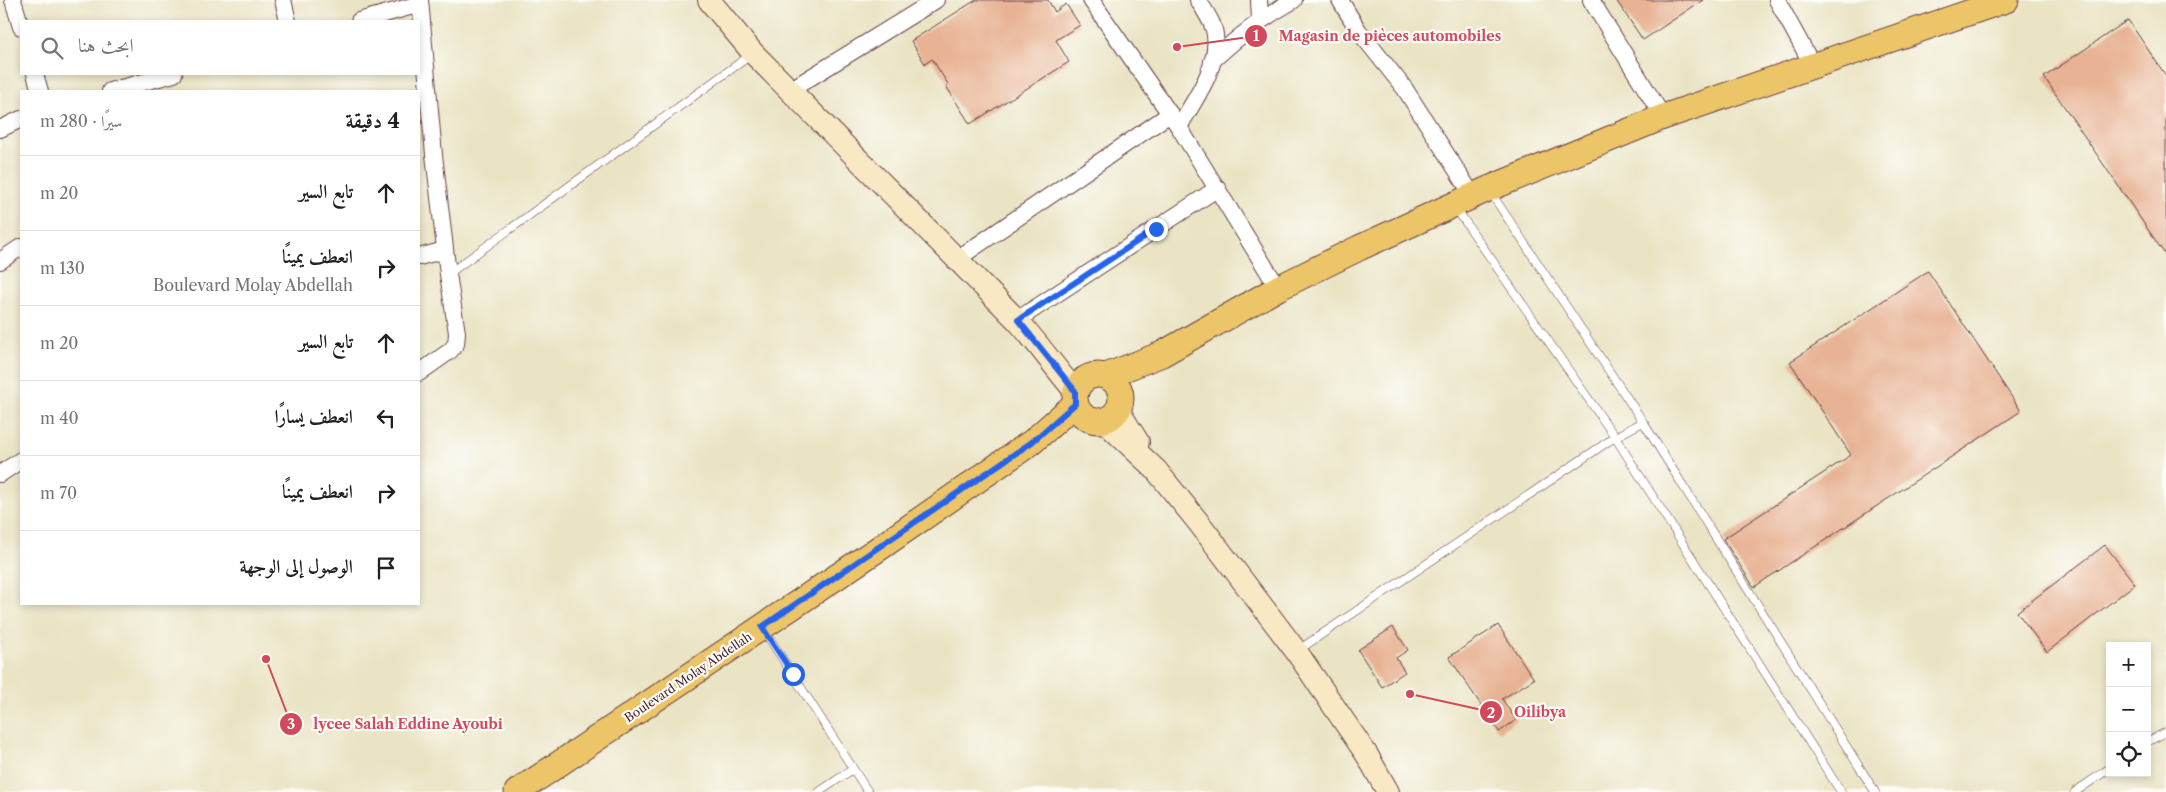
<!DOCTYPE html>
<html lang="ar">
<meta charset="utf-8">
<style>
body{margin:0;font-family:"Libre Caslon Text",Amiri,serif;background:#f2f2f2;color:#202124;direction:rtl}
.controls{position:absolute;right:15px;bottom:15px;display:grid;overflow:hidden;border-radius:0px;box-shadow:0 2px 8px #0003}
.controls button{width:45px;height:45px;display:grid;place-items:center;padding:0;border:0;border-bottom:1px solid #e0e0e0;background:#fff;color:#202124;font:25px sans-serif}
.stop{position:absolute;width:15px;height:15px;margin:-11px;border:4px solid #2563eb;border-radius:50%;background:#fff}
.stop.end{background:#2563eb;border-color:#fff;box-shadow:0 1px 5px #0008}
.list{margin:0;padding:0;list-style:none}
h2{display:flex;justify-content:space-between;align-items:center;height:65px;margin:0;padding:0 20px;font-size:21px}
h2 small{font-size:16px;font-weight:400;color:#757577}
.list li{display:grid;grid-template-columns:32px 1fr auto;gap:15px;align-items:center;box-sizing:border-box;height:75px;padding:0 20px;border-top:1px solid #e0e0e0}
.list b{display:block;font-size:19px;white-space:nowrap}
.list p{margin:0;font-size:16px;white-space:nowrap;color:#757577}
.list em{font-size:16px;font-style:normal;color:#757577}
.icon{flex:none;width:28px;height:28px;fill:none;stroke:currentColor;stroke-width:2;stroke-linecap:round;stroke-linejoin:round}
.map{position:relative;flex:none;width:2166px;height:792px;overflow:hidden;direction:ltr}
.search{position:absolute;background:#fff;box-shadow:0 2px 8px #0003;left:20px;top:20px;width:400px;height:55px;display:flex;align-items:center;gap:12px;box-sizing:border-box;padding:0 18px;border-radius:0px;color:#757577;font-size:19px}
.panel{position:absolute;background:#fff;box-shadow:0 2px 8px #0003;left:20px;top:90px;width:400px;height:515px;border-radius:0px;direction:rtl}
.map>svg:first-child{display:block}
.building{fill:#e8b394}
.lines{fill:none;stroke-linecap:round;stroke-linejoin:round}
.service-casing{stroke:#623d42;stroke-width:9}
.minor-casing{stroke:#623d42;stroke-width:18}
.secondary-casing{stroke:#623d42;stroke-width:24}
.primary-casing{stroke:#623d42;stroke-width:27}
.service{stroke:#fff;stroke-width:8}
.minor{stroke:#fff;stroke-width:16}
.secondary{stroke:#f8e8c3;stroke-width:22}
.primary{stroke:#edc569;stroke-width:25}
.route{stroke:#2563eb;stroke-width:6}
.labels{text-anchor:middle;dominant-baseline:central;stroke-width:4.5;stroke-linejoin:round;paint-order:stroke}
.street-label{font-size:12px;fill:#4a1f2b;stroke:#fdfcf7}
.leader{fill:none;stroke:#d1495b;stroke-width:2}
.callout-dot{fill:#d1495b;stroke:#fdfcf7;stroke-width:2}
.mark-label{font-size:15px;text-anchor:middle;font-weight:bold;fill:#fff}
.callout-label{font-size:14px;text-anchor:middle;font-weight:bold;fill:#d1495b;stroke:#fdfcf7;stroke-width:4.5;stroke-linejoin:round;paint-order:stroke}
</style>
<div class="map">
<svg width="2166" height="792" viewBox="0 0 2166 792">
<rect width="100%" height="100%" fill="#fdfcf7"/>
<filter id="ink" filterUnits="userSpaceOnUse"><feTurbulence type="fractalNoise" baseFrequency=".02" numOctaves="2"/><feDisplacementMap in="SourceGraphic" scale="10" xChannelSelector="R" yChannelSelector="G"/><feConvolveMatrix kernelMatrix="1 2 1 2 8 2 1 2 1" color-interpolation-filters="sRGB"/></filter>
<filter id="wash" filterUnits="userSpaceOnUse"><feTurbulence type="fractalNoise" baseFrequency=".0096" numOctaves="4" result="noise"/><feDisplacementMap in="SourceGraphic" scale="20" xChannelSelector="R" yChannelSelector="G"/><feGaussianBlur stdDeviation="1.12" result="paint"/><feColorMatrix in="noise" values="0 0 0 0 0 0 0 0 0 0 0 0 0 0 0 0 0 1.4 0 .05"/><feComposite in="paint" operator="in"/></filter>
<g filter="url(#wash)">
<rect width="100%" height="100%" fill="#eae4c5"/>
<g id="blocks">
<g class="building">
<path d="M976,0H1048L1055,12L1066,4L1080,25L1056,40L1069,62L970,124L946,86L948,84L932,59L925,64L911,41Z"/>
<path d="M1616,0H1703L1643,40Z"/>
<path d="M2128,20L2166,76V256L2044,77Z"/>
<path d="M1928,271L2021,411L1754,587L1723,539L1851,455L1790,362Z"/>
<path d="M2105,545L2135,584L2047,652L2017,612Z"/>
<path d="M1498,625L1534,679L1502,699L1516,720L1499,732L1449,657Z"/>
<path d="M1393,627L1408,650L1396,658L1405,672L1382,687L1358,650Z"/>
</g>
</g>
</g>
<g filter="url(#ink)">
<use href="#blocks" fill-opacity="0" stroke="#623d42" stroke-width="1"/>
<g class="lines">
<g class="service-casing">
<g id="service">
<path d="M1491,193L1643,422L1875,792"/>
<path d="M1455,207L1615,437L1841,792"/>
<path d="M448,274L752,54"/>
<path d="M764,630L868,792"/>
<path d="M1297,651L1615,437L1643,422"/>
<path d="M2147,742L2166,732"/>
<path d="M819,792L853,769"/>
<path d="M2075,792L2110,768"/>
</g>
</g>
<g class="minor-casing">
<g id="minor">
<path d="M13,0L21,27"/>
<path d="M283,0L288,21"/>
<path d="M1091,0L1179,127L1278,288"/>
<path d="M1259,0L1260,20"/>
<path d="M1340,0L1358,30L1405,89L1473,196"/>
<path d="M1591,0L1663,117"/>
<path d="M1777,0L1813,66"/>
<path d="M359,21L420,4"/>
<path d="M1212,61C1240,35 1261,19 1294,0"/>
<path d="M35,74L40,91"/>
<path d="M790,90L936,0"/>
<path d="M110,91L174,74"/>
<path d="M1179,127C1194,100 1219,68 1215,35C1214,23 1204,10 1198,0"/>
<path d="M0,129L21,119"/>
<path d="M419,257L445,250"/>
<path d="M957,259L1170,114"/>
<path d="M0,261L21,247"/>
<path d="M1017,320L1218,188"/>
<path d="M419,373L450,351L456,344L457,333L448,274L434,155L420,0"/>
<path d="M0,474L21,460"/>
</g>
</g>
<g class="secondary-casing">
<g id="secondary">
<path d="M709,0L753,53L1017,320C1038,343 1055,368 1075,391"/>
<path d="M1118,410L1138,442"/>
<path d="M1104,421L1156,470L1199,523L1296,651L1367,755L1388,792"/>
</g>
</g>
<g class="primary-casing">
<g id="primary">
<circle cx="1098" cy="398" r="23"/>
<path d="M1106,376L1162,354L1278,288L1359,248L1488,189L1663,117L2006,0"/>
<path d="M517,792L878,549L1032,442L1075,404"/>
</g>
</g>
<use href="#service" class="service"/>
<use href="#minor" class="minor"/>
<use href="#secondary" class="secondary"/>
<use href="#primary" class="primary"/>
</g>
</g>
<g class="lines" filter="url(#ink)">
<path class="route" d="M793,674L762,627L1032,442L1075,404V391L1018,320L1156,229"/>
</g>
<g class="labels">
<g class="street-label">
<text transform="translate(688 677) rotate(-34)">Boulevard Molay Abdellah</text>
</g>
</g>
<path class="leader" d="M1177 47L1256 36M1410 694L1491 712M266 659L291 724"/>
<g class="callout-dot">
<circle cx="1177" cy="47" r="5"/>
<circle cx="1410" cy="694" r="5"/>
<circle cx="266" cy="659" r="5"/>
<circle cx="1256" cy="36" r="12"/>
<circle cx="1491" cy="712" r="12"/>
<circle cx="291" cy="724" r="12"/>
</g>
<g class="mark-label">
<text x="1256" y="41">1</text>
<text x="1491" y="718">2</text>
<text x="291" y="729">3</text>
</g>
<g class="callout-label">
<text x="1390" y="41">Magasin de pièces automobiles</text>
<text x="1540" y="717">Oilibya</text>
<text x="408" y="729">lycee Salah Eddine Ayoubi</text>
</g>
</svg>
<div class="controls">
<button>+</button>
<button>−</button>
<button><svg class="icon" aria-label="locate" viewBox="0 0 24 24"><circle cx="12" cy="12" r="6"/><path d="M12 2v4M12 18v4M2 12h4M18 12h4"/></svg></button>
</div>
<div class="stop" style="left:793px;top:674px"></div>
<div class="stop end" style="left:1156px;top:229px"></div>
<div class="search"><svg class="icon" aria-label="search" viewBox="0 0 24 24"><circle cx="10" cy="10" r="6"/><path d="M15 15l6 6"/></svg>ابحث هنا</div>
<section class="panel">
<h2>4 دقيقة<small>سيرًا · 280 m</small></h2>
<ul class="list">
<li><svg class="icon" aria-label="ahead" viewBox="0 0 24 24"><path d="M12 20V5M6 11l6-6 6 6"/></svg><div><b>تابع السير</b></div><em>20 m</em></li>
<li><svg class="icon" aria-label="right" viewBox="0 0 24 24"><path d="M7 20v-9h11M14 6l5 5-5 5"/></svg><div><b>انعطف يمينًا</b><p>Boulevard Molay Abdellah</p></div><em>130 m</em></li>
<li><svg class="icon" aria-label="ahead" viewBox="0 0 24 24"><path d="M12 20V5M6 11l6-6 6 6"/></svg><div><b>تابع السير</b></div><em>20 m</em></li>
<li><svg class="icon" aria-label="left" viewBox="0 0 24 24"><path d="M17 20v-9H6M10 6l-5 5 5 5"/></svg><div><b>انعطف يسارًا</b></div><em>40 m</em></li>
<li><svg class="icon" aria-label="right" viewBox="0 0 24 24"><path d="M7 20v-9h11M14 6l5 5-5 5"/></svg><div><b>انعطف يمينًا</b></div><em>70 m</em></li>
<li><svg class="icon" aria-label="arrive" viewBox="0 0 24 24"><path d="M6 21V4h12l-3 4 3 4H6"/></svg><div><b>الوصول إلى الوجهة</b></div></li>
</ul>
</section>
</div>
